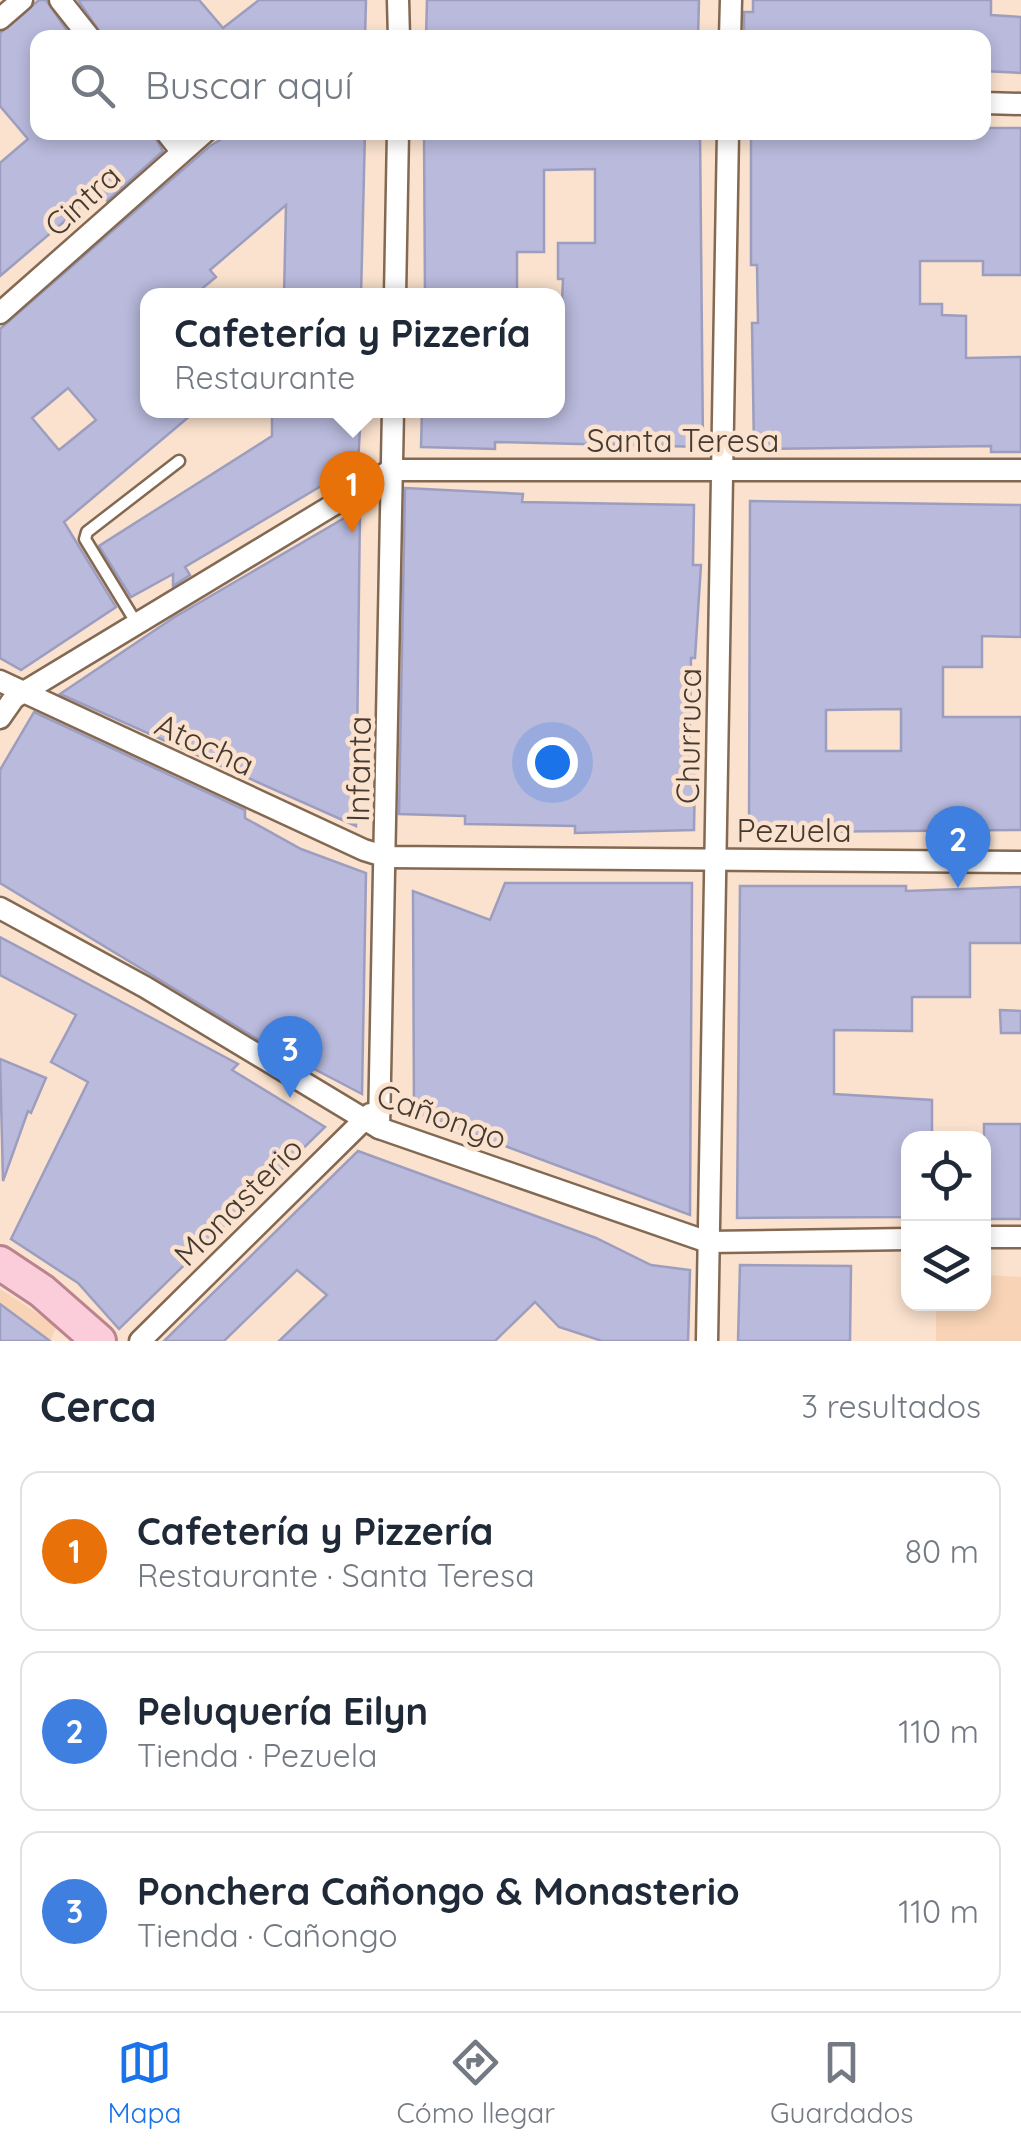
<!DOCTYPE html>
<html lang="es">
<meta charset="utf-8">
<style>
body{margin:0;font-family:Quicksand,sans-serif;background:#f2f2f3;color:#1f2937}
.controls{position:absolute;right:30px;bottom:30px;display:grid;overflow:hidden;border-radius:20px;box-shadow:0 5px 15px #0003}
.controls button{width:90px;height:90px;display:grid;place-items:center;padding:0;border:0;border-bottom:2px solid #e0e1e3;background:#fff;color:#1f2937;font:50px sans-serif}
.you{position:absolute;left:552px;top:762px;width:35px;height:35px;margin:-25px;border:8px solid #fff;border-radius:50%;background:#1a73e8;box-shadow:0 0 0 15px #1a73e833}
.badge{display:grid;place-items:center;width:65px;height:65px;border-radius:50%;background:#1a73e8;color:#fff;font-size:32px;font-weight:700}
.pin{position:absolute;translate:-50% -82px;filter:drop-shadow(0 2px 5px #0008)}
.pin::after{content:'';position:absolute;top:52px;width:35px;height:30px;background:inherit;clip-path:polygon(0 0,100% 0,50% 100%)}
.popup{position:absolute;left:140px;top:288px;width:425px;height:130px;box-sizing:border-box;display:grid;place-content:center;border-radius:20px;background:#fff;filter:drop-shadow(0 2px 8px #0005);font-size:32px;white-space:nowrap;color:#747a83}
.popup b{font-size:38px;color:#1f2937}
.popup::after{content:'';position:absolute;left:50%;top:100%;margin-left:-20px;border:20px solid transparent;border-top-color:#fff}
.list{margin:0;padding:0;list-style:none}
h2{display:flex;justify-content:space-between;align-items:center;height:130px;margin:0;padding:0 40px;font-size:42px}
h2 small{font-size:32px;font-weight:400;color:#747a83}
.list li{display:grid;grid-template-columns:65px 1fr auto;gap:30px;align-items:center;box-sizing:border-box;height:160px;margin:0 20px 20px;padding:0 20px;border:2px solid #e0e1e3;border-radius:20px}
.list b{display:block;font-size:38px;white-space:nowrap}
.list p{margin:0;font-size:32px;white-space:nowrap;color:#747a83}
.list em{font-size:32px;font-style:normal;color:#747a83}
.icon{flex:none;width:55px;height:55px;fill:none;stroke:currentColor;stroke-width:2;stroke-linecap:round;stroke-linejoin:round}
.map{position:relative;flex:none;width:1021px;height:1341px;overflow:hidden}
.search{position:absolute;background:#fff;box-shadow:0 5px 15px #0003;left:30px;right:30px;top:30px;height:110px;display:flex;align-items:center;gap:25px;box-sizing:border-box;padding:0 35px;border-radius:20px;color:#747a83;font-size:38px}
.sheet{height:670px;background:#fff}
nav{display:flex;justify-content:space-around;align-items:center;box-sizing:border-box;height:140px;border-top:2px solid #e0e1e3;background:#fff;font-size:28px;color:#747a83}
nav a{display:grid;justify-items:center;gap:5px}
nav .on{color:#1a73e8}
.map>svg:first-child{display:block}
.built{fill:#f8d3b5}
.building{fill:#b9badc;stroke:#9d9ebf;stroke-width:2.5;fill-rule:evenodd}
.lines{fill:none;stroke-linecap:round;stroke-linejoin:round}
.lane-casing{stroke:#836952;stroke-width:15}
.street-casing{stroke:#836952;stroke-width:25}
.primary-casing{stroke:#ba838d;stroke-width:38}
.lane{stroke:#fff;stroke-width:10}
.street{stroke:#fff;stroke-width:20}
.primary{stroke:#fbccd9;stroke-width:32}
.labels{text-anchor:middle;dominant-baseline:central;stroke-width:9;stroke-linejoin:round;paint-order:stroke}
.street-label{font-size:32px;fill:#463a30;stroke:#fae2ce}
</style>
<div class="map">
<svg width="1021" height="1341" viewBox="0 0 1021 1341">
<rect width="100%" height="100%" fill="#fae2ce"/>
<g class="built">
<path d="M984,1275L1021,1277V1341H936V1304H984Z"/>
<path d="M0,1289L57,1326L50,1341H0Z"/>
</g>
<g class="building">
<path d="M39,0H46L72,38H38V132H152L163,151L107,201L99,192L0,276V163L28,139L0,106V33Z"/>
<path d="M78,0H199L223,28L259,0H366L365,38H104Z"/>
<path d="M427,0H699L698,38H426Z"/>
<path d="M753,0H991V15L1021,17V73L984,71V38H744V12H753Z"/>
<path d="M985,128H1021V275H983V261H920V304H942V315L966,316V358L1021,357V452H991V446L754,449L752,323H758L757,265H751V132H985Z"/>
<path d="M233,132H365L361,296H284L286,205L210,270L216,277L193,296H147V410H197L64,522L116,607L21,670L0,658V329L210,146ZM68,388L96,420L59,450L32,418Z"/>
<path d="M424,132H700L703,447L495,442V449L421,447L422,410H557L563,279H558V243H595V169L544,170V252H517V296H425Z"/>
<path d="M272,410H361L358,464L185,567L190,575L173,586V574L131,597L99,546L272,436Z"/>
<path d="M405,488L523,494L522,502L694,505L693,565H701L695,658H691L689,774H695L694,830L575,833V826L465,824V816L399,814Z"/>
<path d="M750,501L1021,505V637L982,636V667H943V717H1021V830L786,832V828H749ZM901,709V751H826V710Z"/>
<path d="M360,509L356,826L60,694L173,618Z"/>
<path d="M34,712L245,810V818L301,849L366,873L362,1094L259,1040L0,883V770Z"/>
<path d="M505,883H692L690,1215L414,1112L413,891L490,920Z"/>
<path d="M740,886H906V891L1021,887V943H970V997H912V1031L834,1030V1094L932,1100V1138H908V1217L737,1218Z"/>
<path d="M0,937L238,1064L232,1070L325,1127L119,1329L78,1283L11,1239L88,1082L51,1062L76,1015L0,975Z"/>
<path d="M1000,1010L1021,1011V1033H1001Z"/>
<path d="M0,1059L46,1078L31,1113L28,1111L3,1181Z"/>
<rect x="984" y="1124" width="37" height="95"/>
<path d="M358,1151L596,1238L651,1265L690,1270L688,1341H602L559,1327L535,1302L495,1341H279L327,1295L297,1270L224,1341H164Z"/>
<path d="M740,1265L851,1266L850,1341H738Z"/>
<path d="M0,1304L50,1341H0Z"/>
</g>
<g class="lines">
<g class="lane-casing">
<path id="lane" d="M137,624L85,539L87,532L179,461"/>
</g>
<g class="street-casing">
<g id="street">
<path d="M60,0L90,38"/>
<path d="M398,0L399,38"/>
<path d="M0,19L22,0"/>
<path d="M730,38L731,0"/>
<path d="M984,103L1021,104"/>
<path d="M166,132L181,151"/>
<path d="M395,296L398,132"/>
<path d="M0,313L205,132"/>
<path d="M0,681L364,850L387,857L1021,862"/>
<path d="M0,718L14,698L391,470H1021"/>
<path d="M0,908L145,987L379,1128L708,1242L908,1239"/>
<path d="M379,1128L393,410"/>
<path d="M984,1237H1021"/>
<path d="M140,1341L370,1114"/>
<path d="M707,1341L728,132"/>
</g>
</g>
<g class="primary-casing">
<path id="primary" d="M0,1263L42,1291L99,1341"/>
</g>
<use href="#lane" class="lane"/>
<use href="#street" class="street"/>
<use href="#primary" class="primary"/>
</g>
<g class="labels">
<g class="street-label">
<text transform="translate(82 200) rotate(-42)">Cintra</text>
<text x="683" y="440">Santa Teresa</text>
<text transform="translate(688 736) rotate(-89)">Churruca</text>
<text transform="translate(205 744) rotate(25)">Atocha</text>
<text transform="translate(358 769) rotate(-89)">Infanta</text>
<text x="794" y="830">Pezuela</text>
<text transform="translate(442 1116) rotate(20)">Cañongo</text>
<text transform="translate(238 1201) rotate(-45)">Monasterio</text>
</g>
</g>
</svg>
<div class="controls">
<button><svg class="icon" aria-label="locate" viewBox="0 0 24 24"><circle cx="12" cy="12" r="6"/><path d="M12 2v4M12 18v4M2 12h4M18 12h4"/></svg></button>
<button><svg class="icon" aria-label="layers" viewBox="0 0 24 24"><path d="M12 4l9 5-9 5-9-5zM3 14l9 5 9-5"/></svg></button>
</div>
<div class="you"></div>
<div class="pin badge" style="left:352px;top:533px;background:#e8710a">1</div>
<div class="popup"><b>Cafetería y Pizzería</b>Restaurante</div>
<div class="pin badge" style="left:958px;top:888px;background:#3f7fe0">2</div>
<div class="pin badge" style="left:290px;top:1098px;background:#3f7fe0">3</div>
<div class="search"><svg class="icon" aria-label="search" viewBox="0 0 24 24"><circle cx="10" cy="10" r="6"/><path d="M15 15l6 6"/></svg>Buscar aquí</div>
</div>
<section class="sheet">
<h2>Cerca<small>3 resultados</small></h2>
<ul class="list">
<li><span class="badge" style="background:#e8710a">1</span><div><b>Cafetería y Pizzería</b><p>Restaurante · Santa Teresa</p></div><em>80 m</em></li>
<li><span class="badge" style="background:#3f7fe0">2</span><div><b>Peluquería Eilyn</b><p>Tienda · Pezuela</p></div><em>110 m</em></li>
<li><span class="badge" style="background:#3f7fe0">3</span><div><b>Ponchera Cañongo &amp; Monasterio</b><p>Tienda · Cañongo</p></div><em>110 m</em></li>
</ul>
</section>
<nav>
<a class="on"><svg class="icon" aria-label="map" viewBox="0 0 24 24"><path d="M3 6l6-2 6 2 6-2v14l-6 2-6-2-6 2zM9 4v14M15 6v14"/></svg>Mapa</a>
<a><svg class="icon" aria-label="directions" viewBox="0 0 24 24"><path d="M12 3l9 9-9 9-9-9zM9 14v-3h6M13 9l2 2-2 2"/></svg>Cómo llegar</a>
<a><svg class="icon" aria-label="saved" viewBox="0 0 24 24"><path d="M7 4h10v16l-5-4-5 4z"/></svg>Guardados</a>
</nav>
